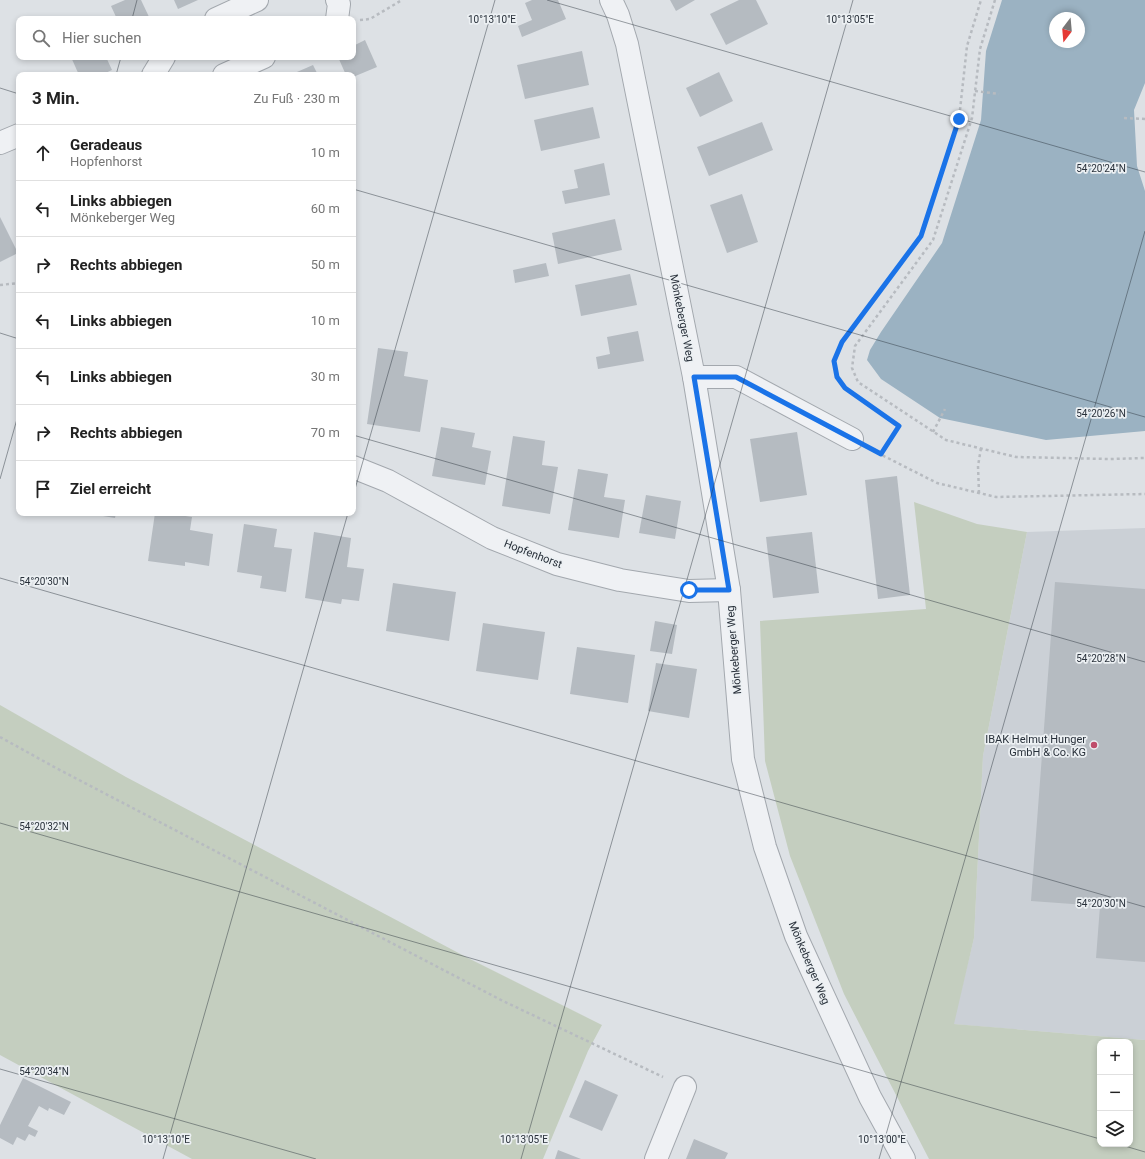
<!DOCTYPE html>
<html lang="de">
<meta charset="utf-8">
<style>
body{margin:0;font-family:Roboto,sans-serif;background:#f2f2f2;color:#222}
.controls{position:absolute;right:12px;bottom:12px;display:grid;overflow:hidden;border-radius:8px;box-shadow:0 2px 6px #0003}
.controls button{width:36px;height:36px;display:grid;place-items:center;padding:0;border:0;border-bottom:1px solid #e0e0e0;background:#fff;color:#222;font:20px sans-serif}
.compass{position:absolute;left:1049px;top:12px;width:36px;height:36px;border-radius:50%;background:#fff;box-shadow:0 2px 6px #0003;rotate:196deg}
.stop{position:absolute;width:12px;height:12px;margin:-9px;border:3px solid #1a73e8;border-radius:50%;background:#fff}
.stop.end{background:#1a73e8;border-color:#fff;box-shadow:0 1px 4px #0008}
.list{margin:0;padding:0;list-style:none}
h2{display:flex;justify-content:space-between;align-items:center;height:52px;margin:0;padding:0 16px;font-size:17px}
h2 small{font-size:13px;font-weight:400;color:#767676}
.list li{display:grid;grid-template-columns:26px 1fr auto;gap:12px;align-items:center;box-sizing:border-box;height:56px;padding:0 16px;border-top:1px solid #e0e0e0}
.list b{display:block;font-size:15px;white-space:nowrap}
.list p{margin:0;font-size:13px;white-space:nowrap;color:#767676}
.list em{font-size:13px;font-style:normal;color:#767676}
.icon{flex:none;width:22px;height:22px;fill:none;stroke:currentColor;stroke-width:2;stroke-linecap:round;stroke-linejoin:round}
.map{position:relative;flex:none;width:1145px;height:1159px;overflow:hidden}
.search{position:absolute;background:#fff;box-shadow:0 2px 6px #0003;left:16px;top:16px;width:340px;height:44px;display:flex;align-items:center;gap:10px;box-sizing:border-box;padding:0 14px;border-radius:8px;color:#767676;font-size:15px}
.panel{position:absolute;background:#fff;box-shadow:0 2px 6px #0003;left:16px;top:72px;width:340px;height:444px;border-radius:8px}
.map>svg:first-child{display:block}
.built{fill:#cbd0d6}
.green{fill:#c4cebf;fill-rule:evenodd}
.water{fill:#9bb2c2;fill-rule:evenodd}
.building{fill:#b5bbc1}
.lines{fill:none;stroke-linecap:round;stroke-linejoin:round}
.minor-casing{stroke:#a3a8ae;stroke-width:24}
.path{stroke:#b7bbc0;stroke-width:2.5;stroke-dasharray:3 3;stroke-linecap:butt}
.minor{stroke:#eff1f4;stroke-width:22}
.route{stroke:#1a73e8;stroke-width:5}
.ticks{fill:none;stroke:#28303a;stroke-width:1;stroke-opacity:0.45}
.poi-dot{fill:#bf4c6a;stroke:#ecf0f3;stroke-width:1.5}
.labels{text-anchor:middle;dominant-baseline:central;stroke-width:3.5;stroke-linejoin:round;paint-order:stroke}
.street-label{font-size:11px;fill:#28303a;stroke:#ecf0f3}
.poi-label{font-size:11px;fill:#28303a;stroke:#ecf0f3;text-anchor:end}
.ticks-label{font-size:10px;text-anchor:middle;fill:#28303a;stroke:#ecf0f3;stroke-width:3.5;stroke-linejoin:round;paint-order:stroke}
</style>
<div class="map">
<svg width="1145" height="1159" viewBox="0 0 1145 1159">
<rect width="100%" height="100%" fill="#dde1e5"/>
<path class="built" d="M1145,528V1040L953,1024L974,938L983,756L1027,532Z"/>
<g class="green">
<path d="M914,502L977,524L1027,532L983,756L974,938L954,1024L1145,1040V1159H929L844,994L790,856L765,761L760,621L926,609ZM1100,1042H1130V1144H1100Z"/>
<path d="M0,705L126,777L468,958L602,1025L588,1051L543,1159H192L0,1055Z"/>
</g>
<path class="water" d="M1002,0H1145V83L1134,110L1137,166L1145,191V431L1046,440L940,418L881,379L867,360L870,350L881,332L942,243L981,120L986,51ZM1055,18H1079V42H1055Z"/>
<g class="building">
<path d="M125,0H141L150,19H117L111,6Z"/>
<path d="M174,0H198L178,9Z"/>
<path d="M532,0H558L566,19L522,37L518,26L532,20L525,3Z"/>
<path d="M670,0H695L676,11Z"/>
<path d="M739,0H756L768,24L726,45L710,14Z"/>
<path d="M365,40L377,67L353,77V75H346L338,57H353V46Z"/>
<path d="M582,51L589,85L525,99L517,65Z"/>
<path d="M71,57H106L112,70L101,75H79Z"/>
<path d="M313,65L318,75H290Z"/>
<path d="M719,72L733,101L700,117L686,88Z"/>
<path d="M593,107L600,138L541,151L534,120Z"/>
<path d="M762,122L773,150L709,176L697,147Z"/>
<path d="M604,163L610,195L565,204L562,191L578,188L574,170Z"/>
<path d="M742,194L758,242L727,253L710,205Z"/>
<path d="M0,217L18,253L0,262Z"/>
<path d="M615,219L622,250L558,264L552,233Z"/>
<path d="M546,263L549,276L515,283L513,270Z"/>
<path d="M630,274L637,305L581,316L575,285Z"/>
<path d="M638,331L644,361L598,369L596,357L610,354L607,337Z"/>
<path d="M378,348L408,352L404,376L428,380L420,432L367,424Z"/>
<path d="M441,427L475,433L472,447L491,451L485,485L432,476Z"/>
<path d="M797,432L807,495L760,502L750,439Z"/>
<path d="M513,436L545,441L542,465L558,467L550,514L502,506Z"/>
<path d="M578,469L608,474L604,497L625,500L619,538L568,530Z"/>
<path d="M897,476L910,595L878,599L865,480Z"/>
<path d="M646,495L681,501L675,539L639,533Z"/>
<path d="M85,513H116L115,518Z"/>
<path d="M155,513H166L192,517L190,530L213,534L209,566L185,562V566L148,561Z"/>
<path d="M244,524L277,529L274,547L292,549L286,592L260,588L262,576L237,572Z"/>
<path d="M314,532L351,538L347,567L364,569L359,601L342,599L341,604L305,598Z"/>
<path d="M812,532L819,593L773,598L766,537Z"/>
<path d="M1055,582L1145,589V962L1096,958L1100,906L1031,901Z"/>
<path d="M393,583L456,592L449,641L386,631Z"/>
<path d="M655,621L677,625L672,654L650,651Z"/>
<path d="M483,623L545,632L538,680L476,671Z"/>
<path d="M577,647L635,655L628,703L570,694Z"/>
<path d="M656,663L697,669L689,718L648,711Z"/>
<path d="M23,1078L71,1102L64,1115L49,1108L48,1111L39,1106L28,1126L38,1131L35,1137L29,1134L25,1141L17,1137L13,1145L0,1138V1125Z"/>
<path d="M585,1080L618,1095L602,1131L569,1117Z"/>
<path d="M694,1139L728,1153L725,1159H686Z"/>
<path d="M558,1150L581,1159H555Z"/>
</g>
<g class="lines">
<g class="minor-casing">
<g id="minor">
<path d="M611,0L618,15L627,44L694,377L729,590L743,759L765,847L796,936L870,1097L904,1159"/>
<path d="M216,19L257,0"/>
<path d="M337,19L339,4L337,0"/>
<path d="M153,75L164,57"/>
<path d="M224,75L264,57"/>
<path d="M0,143L19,135"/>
<path d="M694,377H736L852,439"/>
<path d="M353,467L388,481L492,538L557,564L620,580L689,591L729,590"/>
<path d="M656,1159L685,1087"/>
</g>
</g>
<g class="path">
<path d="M995,0L980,49L972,118L933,240L855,346L852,368L858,382L946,440L1016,457L1110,459L1145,458"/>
<path d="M360,20L370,19L402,0"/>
<path d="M975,91L999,94"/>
<path d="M1124,118L1145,119"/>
<path d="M0,285L19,283"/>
<path d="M933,432L945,409"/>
<path d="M872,450L937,483L996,497L1145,494"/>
<path d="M881,454L899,426L845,388L837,377L834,361L842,342L921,236L959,119L967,46L981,0"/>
<path d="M979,493L978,466L981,448"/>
<path d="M0,737L56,768L501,1000L663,1077"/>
</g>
<use href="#minor" class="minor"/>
</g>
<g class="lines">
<path class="route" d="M689,590H729L694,377H736L881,454L899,426L845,388L837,377L834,361L842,342L921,236L959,119"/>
</g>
<path class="ticks" d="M547,0L1145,172M132,19L137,0M116,75L121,57M0,88L19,94M353,189L1145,417M0,333L19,339M353,435L1145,662M0,479L19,412M353,496L495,0M0,578L1145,907M0,823L1100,1139M0,1069L316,1159M1118,1144L1145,1152M163,1159L348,513M521,1159L853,0M879,1159L1145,231"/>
<circle class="poi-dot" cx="1094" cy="745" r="4"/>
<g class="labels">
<g class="street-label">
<text transform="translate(682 318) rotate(79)">Mönkeberger Weg</text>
<text transform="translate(533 554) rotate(21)">Hopfenhorst</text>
<text transform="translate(734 650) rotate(-95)">Mönkeberger Weg</text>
<text transform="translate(809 963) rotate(67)">Mönkeberger Weg</text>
</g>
<g class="poi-label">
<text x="1086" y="739">IBAK Helmut Hunger<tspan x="1086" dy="13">GmbH &amp; Co. KG</tspan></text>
</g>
</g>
<g class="ticks-label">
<text x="492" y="23">10°13'10"E</text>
<text x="850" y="23">10°13'05"E</text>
<text x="1101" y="172">54°20'24"N</text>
<text x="1101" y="417">54°20'26"N</text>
<text x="44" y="585">54°20'30"N</text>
<text x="1101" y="662">54°20'28"N</text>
<text x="44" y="830">54°20'32"N</text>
<text x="1101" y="907">54°20'30"N</text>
<text x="44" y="1075">54°20'34"N</text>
<text x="166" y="1143">10°13'10"E</text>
<text x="524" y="1143">10°13'05"E</text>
<text x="882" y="1143">10°13'00"E</text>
</g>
</svg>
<div class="controls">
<button>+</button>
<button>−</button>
<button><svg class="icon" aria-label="layers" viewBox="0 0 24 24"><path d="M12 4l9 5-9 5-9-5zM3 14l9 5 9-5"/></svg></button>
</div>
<svg class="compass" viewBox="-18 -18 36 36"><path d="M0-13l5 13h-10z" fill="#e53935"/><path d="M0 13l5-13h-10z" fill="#767676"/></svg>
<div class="stop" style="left:689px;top:590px"></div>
<div class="stop end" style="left:959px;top:119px"></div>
<div class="search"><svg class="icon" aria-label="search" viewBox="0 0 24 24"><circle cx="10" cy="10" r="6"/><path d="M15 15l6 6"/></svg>Hier suchen</div>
<section class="panel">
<h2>3 Min.<small>Zu Fuß · 230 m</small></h2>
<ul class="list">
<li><svg class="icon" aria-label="ahead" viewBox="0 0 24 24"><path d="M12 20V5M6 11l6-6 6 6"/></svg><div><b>Geradeaus</b><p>Hopfenhorst</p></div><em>10 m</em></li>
<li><svg class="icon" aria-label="left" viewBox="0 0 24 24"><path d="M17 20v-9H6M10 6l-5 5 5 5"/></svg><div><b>Links abbiegen</b><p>Mönkeberger Weg</p></div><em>60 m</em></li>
<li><svg class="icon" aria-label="right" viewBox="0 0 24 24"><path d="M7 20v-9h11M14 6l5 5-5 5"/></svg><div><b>Rechts abbiegen</b></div><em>50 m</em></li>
<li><svg class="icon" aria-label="left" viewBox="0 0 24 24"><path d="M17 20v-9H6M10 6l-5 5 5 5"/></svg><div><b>Links abbiegen</b></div><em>10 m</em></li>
<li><svg class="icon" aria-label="left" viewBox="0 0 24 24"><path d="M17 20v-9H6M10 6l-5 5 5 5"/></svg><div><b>Links abbiegen</b></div><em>30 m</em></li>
<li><svg class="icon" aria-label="right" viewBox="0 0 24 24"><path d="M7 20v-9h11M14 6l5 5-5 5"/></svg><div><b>Rechts abbiegen</b></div><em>70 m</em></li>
<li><svg class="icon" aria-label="arrive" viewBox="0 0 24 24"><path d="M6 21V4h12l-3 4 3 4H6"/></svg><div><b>Ziel erreicht</b></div></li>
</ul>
</section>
</div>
